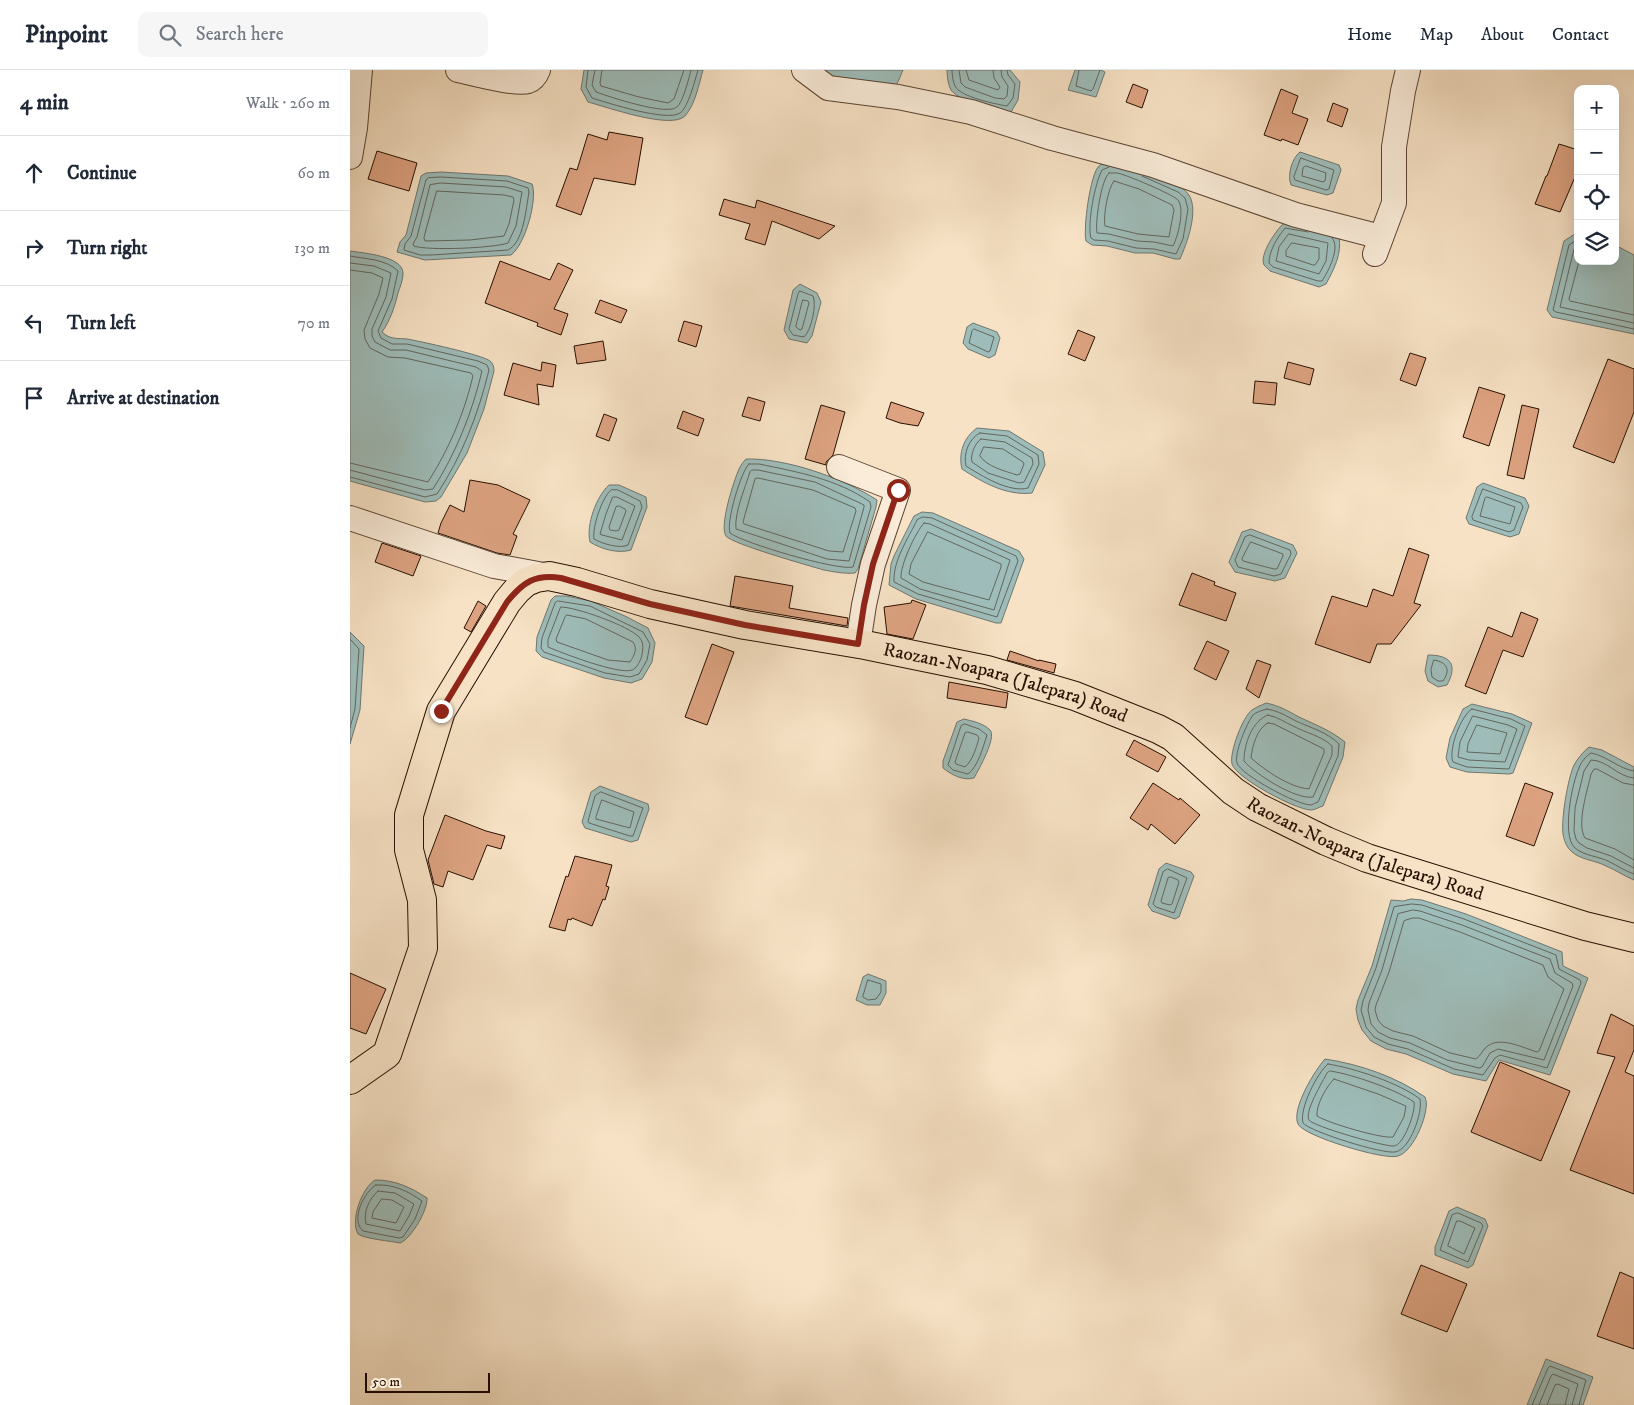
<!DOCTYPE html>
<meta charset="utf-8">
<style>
body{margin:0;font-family:"IM FELL DW Pica",serif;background:#f6f6f7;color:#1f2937}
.controls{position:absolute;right:15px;top:15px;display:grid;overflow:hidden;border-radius:10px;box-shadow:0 5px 20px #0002}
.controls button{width:45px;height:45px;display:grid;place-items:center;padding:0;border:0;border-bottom:1px solid #e0e1e3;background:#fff;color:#1f2937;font:25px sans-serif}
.scale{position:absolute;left:15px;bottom:12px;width:125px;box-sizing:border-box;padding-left:5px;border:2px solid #280f01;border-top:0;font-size:14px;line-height:18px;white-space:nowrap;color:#280f01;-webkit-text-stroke:4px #faecd9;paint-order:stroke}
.stop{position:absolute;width:15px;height:15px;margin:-11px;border:4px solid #8f2418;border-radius:50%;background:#fff}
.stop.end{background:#8f2418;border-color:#fff;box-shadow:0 1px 5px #0008}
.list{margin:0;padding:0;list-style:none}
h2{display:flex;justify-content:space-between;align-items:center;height:65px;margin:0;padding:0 20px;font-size:21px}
h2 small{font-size:16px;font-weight:400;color:#747a83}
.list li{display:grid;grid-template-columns:32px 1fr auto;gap:15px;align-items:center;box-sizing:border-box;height:75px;padding:0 20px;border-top:1px solid #e0e1e3}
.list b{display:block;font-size:19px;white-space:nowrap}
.list em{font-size:16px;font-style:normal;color:#747a83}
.icon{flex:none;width:28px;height:28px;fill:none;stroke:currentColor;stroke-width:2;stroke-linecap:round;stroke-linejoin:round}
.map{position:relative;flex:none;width:1284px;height:1335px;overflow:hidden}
header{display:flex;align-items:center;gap:30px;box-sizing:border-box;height:70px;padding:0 25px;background:#fff;border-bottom:1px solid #e0e1e3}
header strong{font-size:24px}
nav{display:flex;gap:28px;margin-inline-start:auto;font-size:18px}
.search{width:350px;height:45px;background:#f6f6f7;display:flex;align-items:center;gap:12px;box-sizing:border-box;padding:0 18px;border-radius:10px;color:#747a83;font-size:19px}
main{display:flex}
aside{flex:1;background:#fff}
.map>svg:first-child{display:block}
.water{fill:#9ebdba;stroke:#6f7770}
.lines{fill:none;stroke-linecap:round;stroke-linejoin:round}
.shore{stroke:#63665e;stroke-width:1}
.building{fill:#dda381;stroke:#280f01}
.minor-casing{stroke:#5c4432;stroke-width:26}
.major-casing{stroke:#280f01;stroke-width:30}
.minor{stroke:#faecd9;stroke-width:24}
.major{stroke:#f7e2c5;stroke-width:28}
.route{stroke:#8f2418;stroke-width:6}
.labels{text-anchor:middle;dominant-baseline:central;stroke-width:4.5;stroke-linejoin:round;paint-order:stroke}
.street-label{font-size:19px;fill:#280f01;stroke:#faecd9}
</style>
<header>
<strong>Pinpoint</strong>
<div class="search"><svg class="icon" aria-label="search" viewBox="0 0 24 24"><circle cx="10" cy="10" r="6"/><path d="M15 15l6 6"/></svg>Search here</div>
<nav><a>Home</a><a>Map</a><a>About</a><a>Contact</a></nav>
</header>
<main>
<aside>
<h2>4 min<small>Walk · 260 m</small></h2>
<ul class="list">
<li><svg class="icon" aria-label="ahead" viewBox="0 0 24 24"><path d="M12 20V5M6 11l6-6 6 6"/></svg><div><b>Continue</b></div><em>60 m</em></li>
<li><svg class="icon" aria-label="right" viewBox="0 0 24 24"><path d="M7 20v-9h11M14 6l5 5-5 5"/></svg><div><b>Turn right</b></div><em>130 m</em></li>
<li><svg class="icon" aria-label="left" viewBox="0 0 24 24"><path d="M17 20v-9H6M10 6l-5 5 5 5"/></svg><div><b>Turn left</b></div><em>70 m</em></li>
<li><svg class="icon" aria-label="arrive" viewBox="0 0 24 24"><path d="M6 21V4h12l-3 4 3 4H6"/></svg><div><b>Arrive at destination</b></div></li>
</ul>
</aside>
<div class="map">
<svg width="1284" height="1335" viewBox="0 0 1284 1335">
<rect width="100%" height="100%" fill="#f7e2c5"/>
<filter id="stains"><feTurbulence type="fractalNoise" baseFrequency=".004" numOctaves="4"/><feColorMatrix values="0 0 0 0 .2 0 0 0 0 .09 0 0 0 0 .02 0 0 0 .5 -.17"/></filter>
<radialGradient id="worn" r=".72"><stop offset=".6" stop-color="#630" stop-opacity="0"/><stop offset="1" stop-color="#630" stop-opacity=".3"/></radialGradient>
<g class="water">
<path d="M234,0H353C349,14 345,35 335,46C321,60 257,37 238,32L231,19Z"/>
<path d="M466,0H553C551,4 549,11 546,15C533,28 480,7 466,0Z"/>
<path d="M597,0H660L670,12L668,30L661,42C647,39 609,32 601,20C598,15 597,5 597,0Z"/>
<path d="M725,0H751L755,2L746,27L718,20Z"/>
<path d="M950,82L989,95L991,100L983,123L977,125L941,115C937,105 942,88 950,82Z"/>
<path d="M756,92C774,96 829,109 839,125C849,141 837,173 830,189H825L803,183H785L757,176L742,175L736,171C733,160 740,104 749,96C750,95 755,92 756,92Z"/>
<path d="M91,102L158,106L182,114C188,129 175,175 161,185L75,190L47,182L50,172L56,165L71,106L76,103Z"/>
<path d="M934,153L989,167C992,184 984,199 976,214L969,217L920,201C919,200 915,196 914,195C909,185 926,160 934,153Z"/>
<path d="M1225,164H1228V191H1265V175L1284,185V264L1202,247L1197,240L1214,171Z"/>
<path d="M0,181C13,183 54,186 53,204C53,210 50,217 48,223C45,236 40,251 32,262C40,270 48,268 57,269C69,271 133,285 140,291C143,293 144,297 144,301L134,339L117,383L91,427L86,431L75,432L0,411Z"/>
<path d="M450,214L467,223L471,232L462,266L457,273L439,269L434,260L443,220Z"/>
<path d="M623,253L647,262L650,268L645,285L639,288L618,279L613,273L617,257Z"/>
<path d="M627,358L659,361L693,382L695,395L682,423C656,426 632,412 612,399C608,383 614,367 627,358Z"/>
<path d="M396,389C436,388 493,408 527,430L526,437L508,499L505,503C496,504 484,502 474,500C460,496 382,474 376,466C369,456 384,410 389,399C391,395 393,392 396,389Z"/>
<path d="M1133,413L1175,428L1179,436L1169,464L1160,467L1119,454L1116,448L1127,417Z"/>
<path d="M259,415H269L296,427L297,437L281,480C268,484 251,479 240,472C236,455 246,427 259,415Z"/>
<path d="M572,442L583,443L669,481L674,489L651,553H646L566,529L539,515L541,494L544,486L564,446Z"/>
<path d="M901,459L943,475L947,483L935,508L925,511L885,502L879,492L892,462Z"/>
<path d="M205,526H216L241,531L277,547L298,558L305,573L302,592L292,609L281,613L254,608L192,587L186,581L187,567L201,530Z"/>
<path d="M0,562L14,576L10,640L0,674Z"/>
<path d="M1078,585C1101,585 1108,595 1097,615L1088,617L1078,611L1075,601Z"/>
<path d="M916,633C930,636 936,640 949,647C966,655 980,660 995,672L993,687L973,736C969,737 965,740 961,740C946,740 886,708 882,694C879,683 893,646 902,640C906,637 912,635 916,633Z"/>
<path d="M1122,634L1162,644L1182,653L1163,703L1159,704L1117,702L1100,697L1096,688L1100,668L1113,639Z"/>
<path d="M614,649C622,651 633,653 640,660C647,667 629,699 624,708C613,711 602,705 593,698V691L607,652Z"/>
<path d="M1239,677L1252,680L1284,697V810C1274,806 1266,800 1256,796C1245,790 1230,790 1221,781C1216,776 1214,770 1213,764C1211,749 1218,708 1224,695C1228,688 1233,682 1239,677Z"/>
<path d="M250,716L298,734L299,739L288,770L281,772L235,758L232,752L241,722Z"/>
<path d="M816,793L841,802L844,806L829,847L825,849L802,841L798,835L809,799Z"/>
<path d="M1061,829L1072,830L1116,844L1212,882L1213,896L1238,908L1200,1005L1149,990L1136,1011L1103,1004L1056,984L1036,979L1021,971L1012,960L1008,950L1006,939L1008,930L1022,896L1041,830L1053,831Z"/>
<path d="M518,904L536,911V923L530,935H517L506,930L513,907Z"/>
<path d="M975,989C1009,994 1047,1007 1075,1027C1076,1030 1077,1034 1076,1038C1075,1052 1062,1082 1048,1086C1036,1091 953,1066 948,1054C941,1039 965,1000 975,989Z"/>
<path d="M25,1110C45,1110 60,1117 77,1128C78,1140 61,1169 50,1173C41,1171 15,1169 8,1164C0,1150 12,1118 25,1110Z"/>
<path d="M1107,1137L1135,1149L1138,1156L1123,1195L1118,1198L1085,1185V1177L1099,1141Z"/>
<path d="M1196,1289L1243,1307L1233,1335H1177Z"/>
</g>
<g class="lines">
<g class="shore">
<path d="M238,0L236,17L242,28C258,33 317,52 330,43C338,38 345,10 348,0"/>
<path d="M245,0L242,15L246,22C260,27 317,46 327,37C333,32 339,8 341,0"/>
<path d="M252,0L250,13L251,16L289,27L318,33L324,29L334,0"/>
<path d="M602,0C602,5 603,12 605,16C610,27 646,34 657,36L663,28L665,14L658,5L657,0"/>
<path d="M609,0L611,13L615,17L645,28L654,29L657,26L658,16L652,7L651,0"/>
<path d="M616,0L619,10L648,20L650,17L644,8L643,0"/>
<path d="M729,0L726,16L741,21L743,19L750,0"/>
<path d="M951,88L984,100L979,119L976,120L945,110L944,107Z"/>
<path d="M956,96L976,103L975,111L973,112L952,106L953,98Z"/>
<path d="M759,97L752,100C745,113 737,154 741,168L744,170L758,171L786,178L804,179L826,184L833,169L838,139L835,128L828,122L792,106"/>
<path d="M759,103C762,103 764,103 767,103C775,104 824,125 828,130C835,140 828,166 823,176L804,172L787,171L759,164L747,163C745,152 751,110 759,103Z"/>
<path d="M91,107L157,111L178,118L179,122C176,138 174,172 158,180L82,185H70L54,180L55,174L61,166L76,110L78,108Z"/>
<path d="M764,111L789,119L822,135L824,140L819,167L788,164L755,156C753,146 758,118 764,111Z"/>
<path d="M91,113L156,117L172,122L166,156L158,173C144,178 78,181 64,176L63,174L67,167L80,115Z"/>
<path d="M87,121L154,125L163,127L164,130L159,154L154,166L120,170L75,171L74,168Z"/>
<path d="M958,162L935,158C927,168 919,181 919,193L923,197L968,211H972C978,202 991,177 982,168"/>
<path d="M939,164L978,173L976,191L969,204L926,191L929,177Z"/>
<path d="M1228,169L1219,175L1203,240L1206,242L1284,259"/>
<path d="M942,173L969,178V189L965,195H963L936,186V181Z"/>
<path d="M1228,176L1224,179L1210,237L1284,253"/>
<path d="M0,186C15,189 36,189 48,201L42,229L28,261L31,268L42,274H57L128,291L137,295L139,300C128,345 112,386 87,424L75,427L0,407"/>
<path d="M1229,191L1219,229L1220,231L1284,245"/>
<path d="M0,193L24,196L41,203L36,227L22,259V266L25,272L40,280H56L126,297L132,301C122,343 106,383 83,419L75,420L0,400"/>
<path d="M0,200L22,203L33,208L29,224L14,260L15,269L20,278L38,287L55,288L121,303L123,306C114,344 99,379 78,412L0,393"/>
<path d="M450,221L463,226C467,235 461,261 454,267L443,265L439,259L448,224Z"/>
<path d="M453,230L458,231L459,233L452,259L450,260L446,257Z"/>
<path d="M624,259L644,267L640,281L638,282L619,273L622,261Z"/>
<path d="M630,363L657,366L688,385L689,394L678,418C659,423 632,406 616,396C613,384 619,368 630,363Z"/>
<path d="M631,369L655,372L682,388L683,394L674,412L669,413L638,403L622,392C620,385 625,373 631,369Z"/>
<path d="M634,377L653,379L673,392L674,394L670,404L667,405C655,401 637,397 630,386Z"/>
<path d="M399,394H409C448,402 487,409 520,432L521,437L503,497C488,501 393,473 380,463C376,452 391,401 399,394Z"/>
<path d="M402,400H408L465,412L514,435V437L499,491L477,489L386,459C384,444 395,418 400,402Z"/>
<path d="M408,408L463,420L505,438L506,441L493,482L479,481L394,454L393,452L405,409Z"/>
<path d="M1133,419L1171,433L1173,437L1164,460L1159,462L1123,450L1122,447Z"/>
<path d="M268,420L290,431L292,437L278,475C270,479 253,474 244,469C242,458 252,427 261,420Z"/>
<path d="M263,427H267L285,436L272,470L252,465L250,464L256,444Z"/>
<path d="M1137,427L1165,437L1160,454L1130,446L1135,428Z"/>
<path d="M269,436L275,439L276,441L269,460L266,461L260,460L259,457L266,437Z"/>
<path d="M573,447L582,448L666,486L668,491L647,547L568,524L544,512C543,490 558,469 567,450Z"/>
<path d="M574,453L580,454L660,490L644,540L570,519L551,508C550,496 565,463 574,453Z"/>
<path d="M578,462L651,494V497L639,530L573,512L559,504L561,494Z"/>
<path d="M900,465L940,480L941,484L931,504L924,506L888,497L885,490L895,467Z"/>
<path d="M901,472L933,484V486L927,499H924L893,491L892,489Z"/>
<path d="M208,531L240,536L293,562L300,574L297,590L289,604L280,607L255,603L194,582L191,578L192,568L205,533Z"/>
<path d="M211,537C226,537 279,556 289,567C294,572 293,578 292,585C291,589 287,599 282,600C269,605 212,583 198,577V570Z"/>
<path d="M217,545L236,549L283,572C288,579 284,586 280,592L258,590L207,572L206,569L215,547Z"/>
<path d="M0,569L9,579L5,639L0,658"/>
<path d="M1084,590C1097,592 1101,600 1093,611H1088L1082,607L1081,600Z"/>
<path d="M917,639C929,641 936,646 946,651C961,658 977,662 989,674L988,686L968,732C966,733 963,734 961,735C947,735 891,705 887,693C884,683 897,653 903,645C906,642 913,640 917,639Z"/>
<path d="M1122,639L1161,649L1175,656L1159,699L1117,697L1103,692C1098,680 1111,645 1122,639Z"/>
<path d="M918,645C928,647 934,652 943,656C956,663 972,666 982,676V685L963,727C946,730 905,704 894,691C894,674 902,651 918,645Z"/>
<path d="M1123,646L1158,655L1167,659L1155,692L1119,690L1108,687L1110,672Z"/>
<path d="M918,653L924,654L974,679V683L959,719C939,717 916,701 901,688C902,677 907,658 918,653Z"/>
<path d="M615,654L629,659L637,665C633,677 628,697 618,704L603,700L598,695L611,656Z"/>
<path d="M1127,655L1157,663L1150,684L1117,682L1118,674Z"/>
<path d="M618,662L627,665L629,668C626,678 623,690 615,697L606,694L605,692L615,663Z"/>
<path d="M1284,701C1269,699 1257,686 1241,683C1236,686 1231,692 1229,698C1222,713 1212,764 1224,777C1233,786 1249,786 1260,792C1268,796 1275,801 1284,804"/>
<path d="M1284,708C1268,707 1257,690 1241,690L1234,701L1225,738L1224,761L1226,769L1229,773L1237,778L1261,786L1284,798"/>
<path d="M1284,715L1273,713L1247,699H1244L1241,704C1238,719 1226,754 1235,768L1265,779L1284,790"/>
<path d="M251,722L293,738L283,766H280L239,753L238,751L245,726Z"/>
<path d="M252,730L284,742L280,758L246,749V747Z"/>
<path d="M818,799L837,808L824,843L806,837L803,834L813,802Z"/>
<path d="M821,807L828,810L829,812L822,834L820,835L812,833L811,831L818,808Z"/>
<path d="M1062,834L1072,835L1114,849L1206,885L1209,899L1230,910L1231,913L1197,998L1150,985L1145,988L1133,1005L1104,999L1058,979L1038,974L1024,967L1016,957L1011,940L1013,931L1026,898L1044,837Z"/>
<path d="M1063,840L1070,841L1112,855L1200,889L1205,903L1222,913L1223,916L1194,990L1148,979L1140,983L1132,997L1129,998L1097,990L1060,973L1040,968L1028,962L1021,954L1018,940L1019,933L1032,900L1048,844Z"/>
<path d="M1063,848H1069L1110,862L1193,895L1198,907L1214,919L1189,981L1187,982C1174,978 1152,967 1139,975C1133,978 1131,986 1126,989L1100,983L1063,966L1043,961L1033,956L1028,950L1025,940L1026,935L1039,902L1054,851Z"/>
<path d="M518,910L531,914V922L526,929L518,930L513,927Z"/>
<path d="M978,994C1004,998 1049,1013 1070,1029C1073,1042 1060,1080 1045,1082C1032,1084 961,1062 953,1053C949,1039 967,1003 978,994Z"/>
<path d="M980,1001C1002,1004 1047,1020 1064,1032C1066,1041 1054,1075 1044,1076C1035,1077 962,1056 959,1050C954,1042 973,1011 977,1003Z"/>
<path d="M984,1009L1028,1024L1056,1036L1054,1047L1043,1067C1032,1069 978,1053 967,1046C966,1035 976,1017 984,1009Z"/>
<path d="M26,1115C43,1114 58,1121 72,1131L65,1149L53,1167L49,1168L13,1161C0,1150 14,1122 26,1115Z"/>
<path d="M28,1121L45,1123L64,1134L59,1146L50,1161L16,1154C13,1142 19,1129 28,1121Z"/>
<path d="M32,1129L42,1130L54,1137L46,1153L22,1148L23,1142Z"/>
<path d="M1108,1143L1131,1153L1133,1156L1118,1192L1090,1180L1102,1145Z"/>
<path d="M1107,1151H1110L1125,1158L1114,1184L1098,1176Z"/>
<path d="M1182,1335L1198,1298L1200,1296L1236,1310L1229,1335"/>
<path d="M1189,1335L1201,1306L1203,1304L1228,1314L1222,1335"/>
<path d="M1197,1335L1205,1315L1208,1314L1219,1319L1215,1335"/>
</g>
</g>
<g class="building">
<path d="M783,14L798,20L792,38L776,32Z"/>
<path d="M931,19L948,26L942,43L958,49L948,75L932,69L931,71L914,65Z"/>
<path d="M983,33L998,39L992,57L977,51Z"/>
<path d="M259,62L293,68L285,115L244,108L231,145L206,136L220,98L227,100L238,64L257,70Z"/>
<path d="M1209,74L1228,80V100L1210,142L1185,134L1196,106H1197Z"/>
<path d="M27,81L67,93L59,121L18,109Z"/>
<path d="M374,129L405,138L407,130L485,156L469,169L422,151L415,175L395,169L400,154L369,145Z"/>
<path d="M150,191L200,210L208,193L223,200L204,239L218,244L211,265L187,256L188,253L135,233Z"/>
<path d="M250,230L277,240L271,253L245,243Z"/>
<path d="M334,251L352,256L346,277L328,271Z"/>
<path d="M728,260L745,267L735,291L718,284Z"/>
<path d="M253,271L256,290L227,294L224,276Z"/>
<path d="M1060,283L1076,288L1066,316L1050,310Z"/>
<path d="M1258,289L1284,299V342L1264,393L1223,377Z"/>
<path d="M192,292L206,295L203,317L187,314L189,335L154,325L163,293L191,301Z"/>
<path d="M938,292L964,299L960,315L934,308Z"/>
<path d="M905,311L927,313L925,335L903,333Z"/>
<path d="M1129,317L1155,325L1139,376L1113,367Z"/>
<path d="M398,327L415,332L410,351L392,346Z"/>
<path d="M541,332L574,343L568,356L550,353L536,348Z"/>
<path d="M471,335L495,342L483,385L476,392V395L455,389Z"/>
<path d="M1172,335L1189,339L1174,409L1157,405Z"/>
<path d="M333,341L354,349L348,366L327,358Z"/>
<path d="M254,344L267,349L259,371L246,366Z"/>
<path d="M120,410L148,415L180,430L163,464L167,466L160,485L147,483L88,463L91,453L100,435L114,442Z"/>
<path d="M32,473L71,486L63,506L25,492Z"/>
<path d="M1059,478L1079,485L1064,533L1071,535L1041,574H1027L1020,593L965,574L982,526L1017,537L1023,519L1043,526Z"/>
<path d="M842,503L865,512L864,515L886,523L876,551L829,535Z"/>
<path d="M385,506L443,516L439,538L498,548L497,556L380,536Z"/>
<path d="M562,530L576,535L563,569L537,564L534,537L561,533Z"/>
<path d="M128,531L136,536L121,562L114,558Z"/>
<path d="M1171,542L1188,549L1173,587L1153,580L1136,624L1115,616L1138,557L1162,567Z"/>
<path d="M857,571L879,581L866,610L844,599Z"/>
<path d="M362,574L384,582L357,655L335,647Z"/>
<path d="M660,581L689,591V590L706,594L704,603L657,590Z"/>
<path d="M907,590L921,595L909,628L896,619Z"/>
<path d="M599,612L658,623L656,638L597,628Z"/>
<path d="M784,670L816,687L808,702L776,685Z"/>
<path d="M803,713L829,730L830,728L850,745L825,774L801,754L798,760L780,748Z"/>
<path d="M1175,713L1203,723L1184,776L1156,766Z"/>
<path d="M95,745L136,761L155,766L151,779L137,775L123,810L98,801L93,817L84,814L78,790Z"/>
<path d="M225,786L262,795L256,816L259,817L255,830L253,829L242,856L222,848L221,850L218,849L215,861L199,857L216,806L218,807Z"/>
<path d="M0,903L36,919L16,964L0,958Z"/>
<path d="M1261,944L1284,956V980L1275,1002L1284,1006V1124L1220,1100L1265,987L1247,983Z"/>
<path d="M1150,992L1220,1021L1191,1091L1121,1062Z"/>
<path d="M1071,1195L1117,1214L1097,1262L1051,1244Z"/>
<path d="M1270,1202L1284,1208V1279L1247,1266Z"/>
</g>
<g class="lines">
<g class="minor-casing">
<g id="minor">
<path d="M108,0C123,3 165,15 178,11C184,9 186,5 188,0"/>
<path d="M454,0L478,18L548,27L621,42L702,68L803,95L946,145L1031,167"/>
<path d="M0,87L5,58L10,0"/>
<path d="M1025,184L1044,133V77L1053,21L1058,0"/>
<path d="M489,397L548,420L523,494L514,535L508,574"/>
<path d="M0,448L144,496L199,506"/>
</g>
</g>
<g class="major-casing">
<g id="major">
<path id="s1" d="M0,1010L37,984L73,878L72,830L59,780V745L91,641L157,532L167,520L176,512L186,508L199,506L227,512L300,534L395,555L515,575L637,600L725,626L808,659L823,667L883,721L907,737L976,771L1017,788L1052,799L1235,856L1284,868"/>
</g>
</g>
<use href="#minor" class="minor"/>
<use href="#major" class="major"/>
</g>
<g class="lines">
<path class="route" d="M91,641L157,532C173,512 185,504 211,508L300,534L395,555L508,574L514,535L523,494L548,420"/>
</g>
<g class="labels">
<g class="street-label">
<text stroke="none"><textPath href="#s1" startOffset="1049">Raozan-Noapara (Jalepara) Road</textPath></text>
<text stroke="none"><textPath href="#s1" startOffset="1452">Raozan-Noapara (Jalepara) Road</textPath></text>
</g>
</g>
<rect width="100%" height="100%" filter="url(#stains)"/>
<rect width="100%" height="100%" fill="url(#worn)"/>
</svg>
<div class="controls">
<button>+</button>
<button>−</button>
<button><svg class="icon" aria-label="locate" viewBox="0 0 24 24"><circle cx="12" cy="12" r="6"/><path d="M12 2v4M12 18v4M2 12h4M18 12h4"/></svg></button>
<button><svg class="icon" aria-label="layers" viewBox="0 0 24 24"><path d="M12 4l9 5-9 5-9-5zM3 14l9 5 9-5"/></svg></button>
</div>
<div class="scale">50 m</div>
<div class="stop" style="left:548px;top:420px"></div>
<div class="stop end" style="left:91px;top:641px"></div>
</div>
</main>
